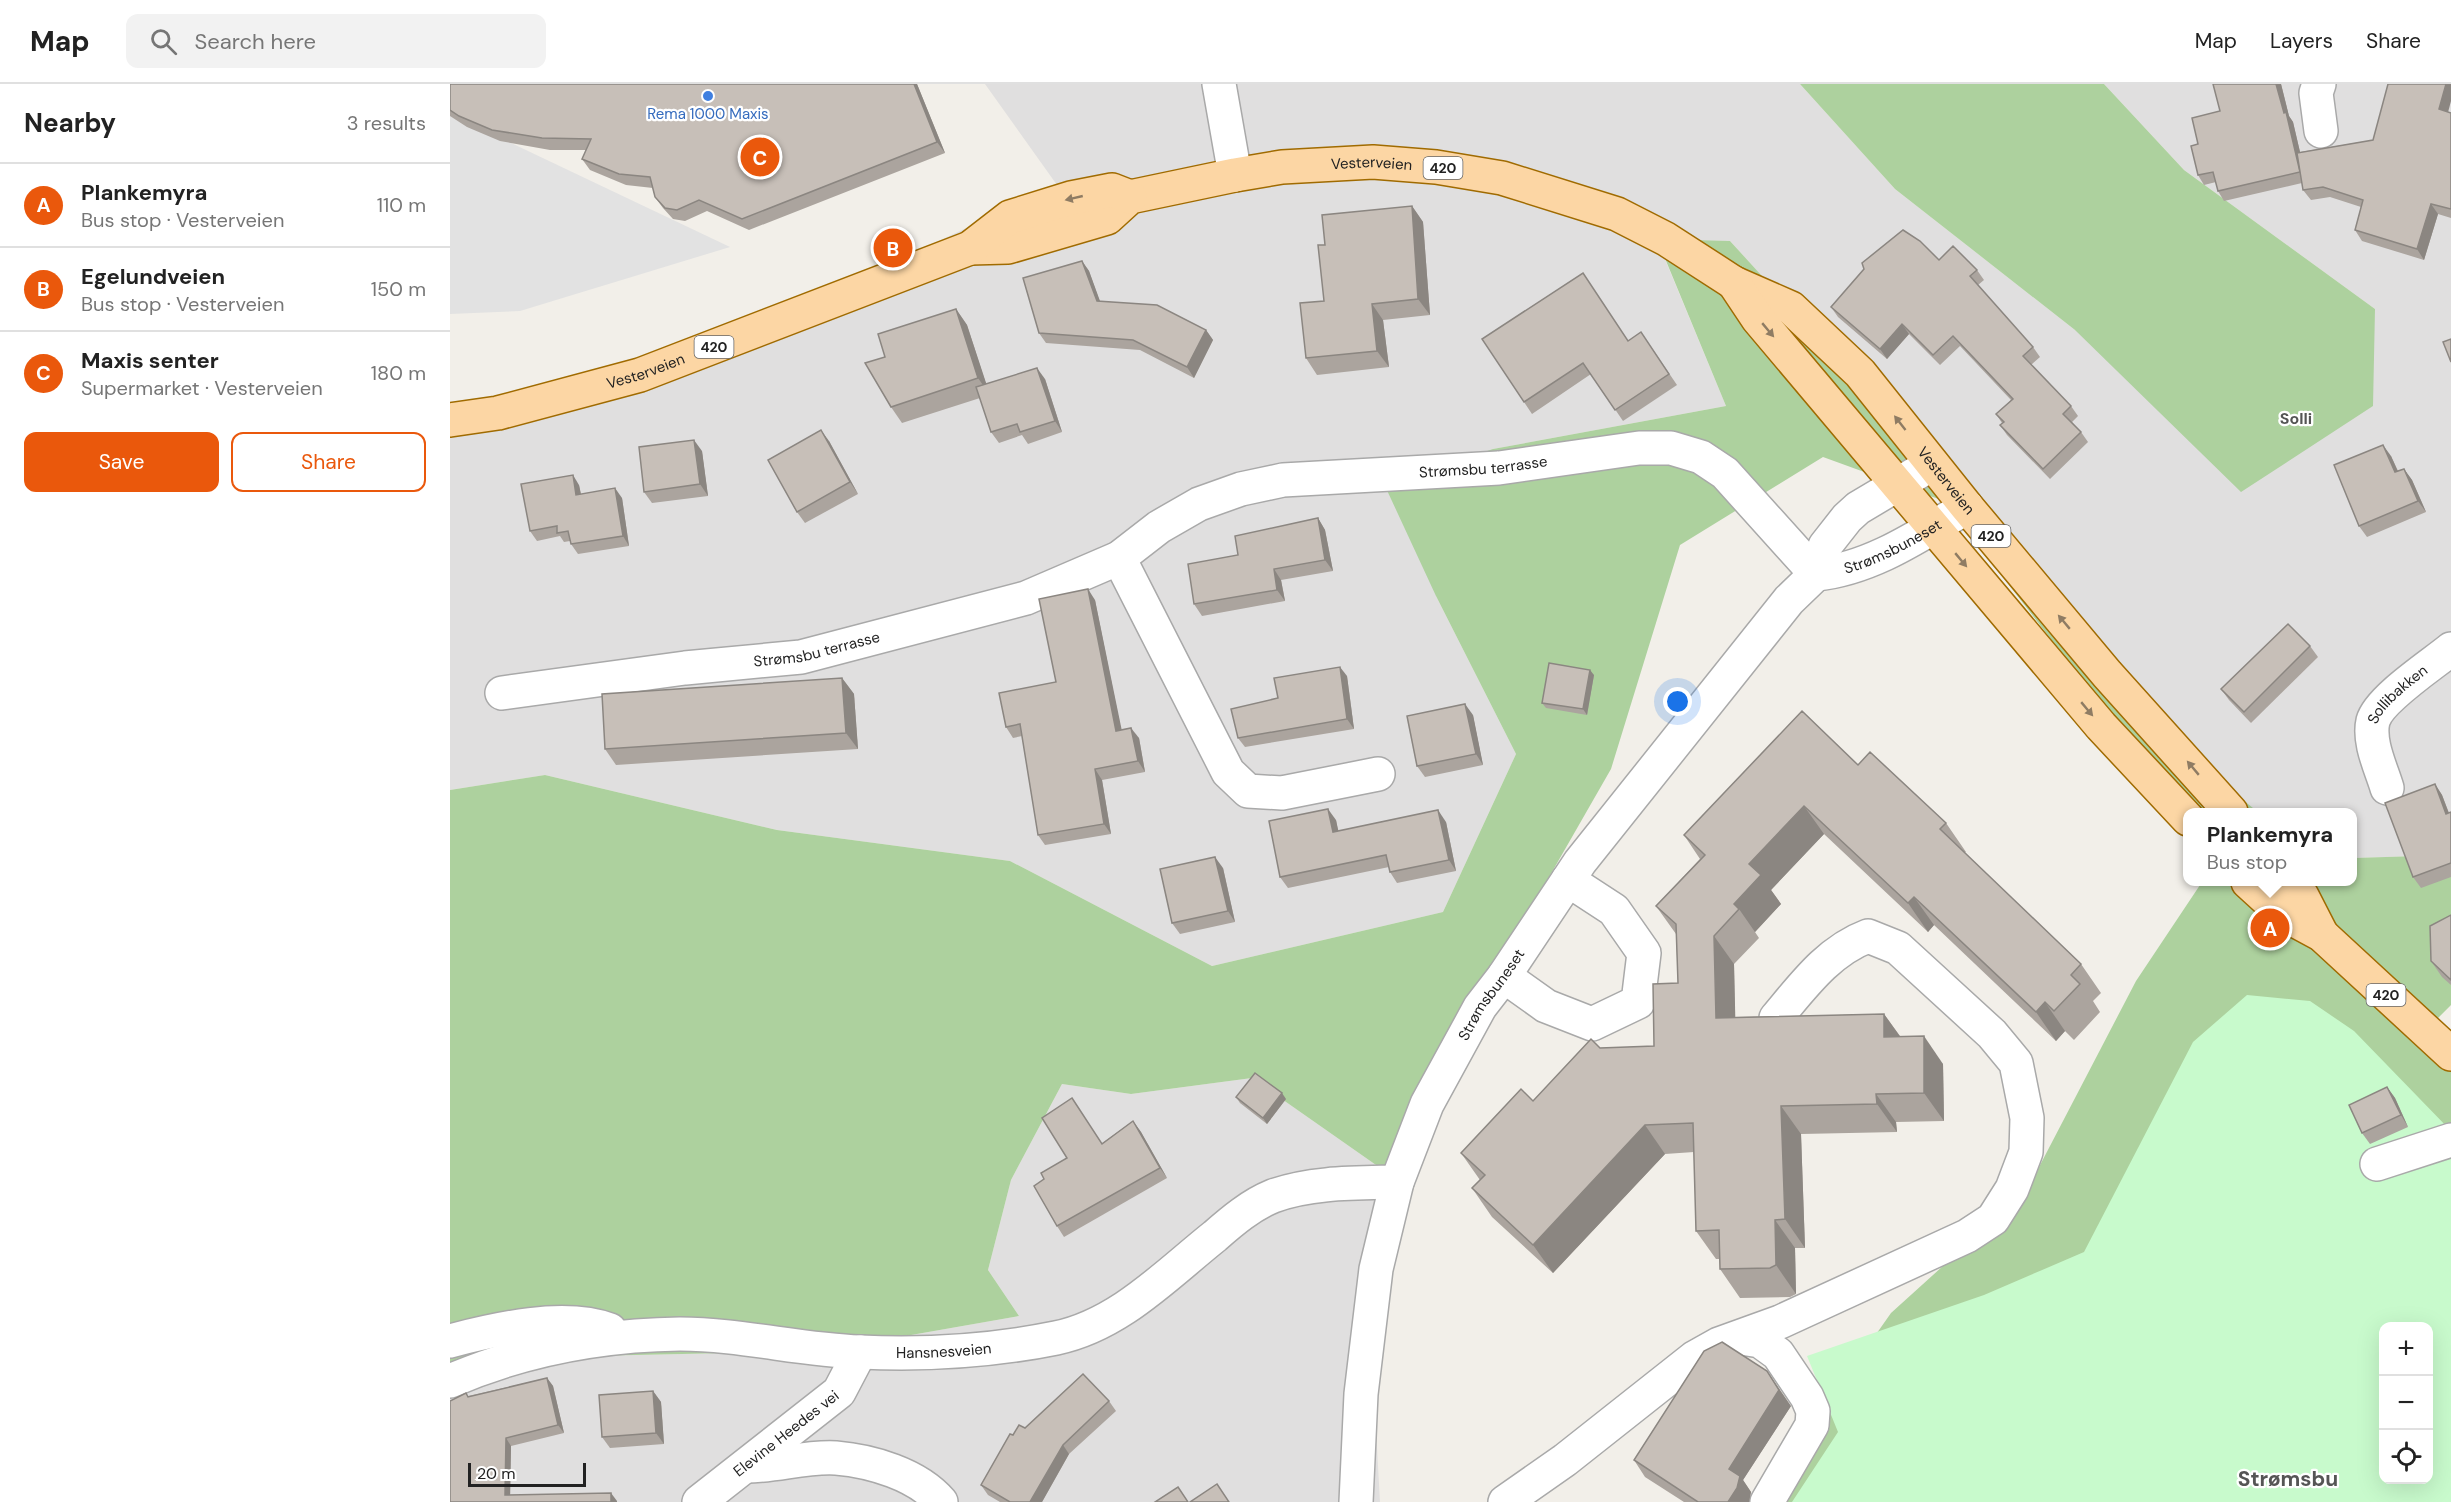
<!DOCTYPE html>
<meta charset="utf-8">
<style>
body{margin:0;font-family:"DM Sans",sans-serif;background:#f2f2f2;color:#222}
.controls{position:absolute;right:18px;bottom:18px;display:grid;overflow:hidden;border-radius:12px;box-shadow:0 6px 24px #0002}
.controls button{width:54px;height:54px;display:grid;place-items:center;padding:0;border:0;border-bottom:2px solid #e0e0e0;background:#fff;color:#222;font:30px sans-serif}
.scale{position:absolute;left:18px;bottom:15px;width:118px;box-sizing:border-box;padding-left:6px;border:3px solid #222;border-top:0;font-size:16px;line-height:21px;white-space:nowrap;color:#222;-webkit-text-stroke:4px #fff;paint-order:stroke}
.you{position:absolute;left:1228px;top:618px;width:21px;height:21px;margin:-15px;border:4px solid #fff;border-radius:50%;background:#1a73e8;box-shadow:0 0 0 9px #1a73e833}
.badge{display:grid;place-items:center;width:39px;height:39px;border-radius:50%;background:#ea580c;color:#fff;font-size:20px;font-weight:700}
.pin{position:absolute;translate:-50% -50%;border:3px solid #fff;box-shadow:0 2px 6px #0006}
.popup{position:absolute;left:1733px;top:724px;width:174px;height:78px;box-sizing:border-box;display:grid;place-content:center;border-radius:12px;background:#fff;filter:drop-shadow(0 2px 4px #0005);font-size:20px;white-space:nowrap;color:#767676}
.popup b{font-size:22px;color:#222}
.popup::after{content:'';position:absolute;left:50%;top:100%;margin-left:-12px;border:12px solid transparent;border-top-color:#fff}
.list{margin:0;padding:0;list-style:none}
h2{display:flex;justify-content:space-between;align-items:center;height:78px;margin:0;padding:0 24px;font-size:26px}
h2 small{font-size:20px;font-weight:400;color:#767676}
.list li{display:grid;grid-template-columns:39px 1fr auto;gap:18px;align-items:center;box-sizing:border-box;height:84px;padding:0 24px;border-top:2px solid #e0e0e0}
.list b{display:block;font-size:22px;white-space:nowrap}
.list p{margin:0;font-size:20px;white-space:nowrap;color:#767676}
.list em{font-size:20px;font-style:normal;color:#767676}
.actions{display:flex;gap:12px;padding:18px 24px}
.actions a{flex:1;padding:14px 0;border:2px solid #ea580c;border-radius:12px;text-align:center;font-size:21px;color:#ea580c}
.actions .main{background:#ea580c;color:#fff}
.icon{flex:none;width:33px;height:33px;fill:none;stroke:currentColor;stroke-width:2;stroke-linecap:round;stroke-linejoin:round}
.map{position:relative;flex:none;width:2001px;height:1418px;overflow:hidden}
header{display:flex;align-items:center;gap:36px;box-sizing:border-box;height:84px;padding:0 30px;background:#fff;border-bottom:2px solid #e0e0e0}
header strong{font-size:28px}
nav{display:flex;gap:33px;margin-inline-start:auto;font-size:21px}
.search{width:420px;height:54px;background:#f2f2f2;display:flex;align-items:center;gap:15px;box-sizing:border-box;padding:0 21px;border-radius:12px;color:#767676;font-size:22px}
main{display:flex}
aside{flex:1;background:#fff}
.map>svg:first-child{display:block}
.residential{fill:#e0dfdf}
.forest{fill:#add19e;fill-rule:evenodd}
.park{fill:#c8facc;fill-rule:evenodd}
.parking{fill:#e2e2e2}
.lines{fill:none;stroke-linecap:round;stroke-linejoin:round}
.minor-casing{stroke:#a9a9a9;stroke-width:36}
.major-casing{stroke:#a06b00;stroke-width:36}
.minor{stroke:#fff;stroke-width:33}
.major{stroke:#fcd6a4;stroke-width:33}
.wall{fill:#aba49e}
.shaded-wall{fill:#8b8681}
.building{fill:#c7bfb8;stroke:#8b8681;stroke-width:1.5}
.oneway{fill:#8f7c63}
.shop-dot{fill:#3f7fe0;stroke:#fff;stroke-width:2}
.labels{text-anchor:middle;dominant-baseline:central;stroke-width:4.5;stroke-linejoin:round;paint-order:stroke}
.shield{fill:#fff;stroke:#646464;stroke-width:1.5}
.shield-label{font-size:14px;font-weight:bold;fill:#222}
.shop-label{font-size:15px;fill:#366cbe;stroke:#fff}
.street-label{font-size:15px;fill:#222;stroke:#fff}
.neighbourhood-label{font-size:16px;font-weight:bold;fill:#555;stroke:#fff}
.district-label{font-size:21px;font-weight:bold;fill:#555;stroke:#fff}
</style>
<header>
<strong>Map</strong>
<div class="search"><svg class="icon" aria-label="search" viewBox="0 0 24 24"><circle cx="10" cy="10" r="6"/><path d="M15 15l6 6"/></svg>Search here</div>
<nav><a>Map</a><a>Layers</a><a>Share</a></nav>
</header>
<main>
<aside>
<h2>Nearby<small>3 results</small></h2>
<ul class="list">
<li><span class="badge">A</span><div><b>Plankemyra</b><p>Bus stop · Vesterveien</p></div><em>110 m</em></li>
<li><span class="badge">B</span><div><b>Egelundveien</b><p>Bus stop · Vesterveien</p></div><em>150 m</em></li>
<li><span class="badge">C</span><div><b>Maxis senter</b><p>Supermarket · Vesterveien</p></div><em>180 m</em></li>
</ul>
<div class="actions"><a class="main">Save</a><a>Share</a></div>
</aside>
<div class="map">
<svg width="2001" height="1418" viewBox="0 0 2001 1418">
<rect width="100%" height="100%" fill="#f2efe9"/>
<g class="residential">
<path d="M535,0H1350L1445,105L1625,246L1925,225L1734,86L1654,0H2001V771L1903,774L1902,728H1808L1744,676L1592,498L1280,157L1207,156L1276,322L1043,365L986,512L1066,670L993,828L762,882L560,777L327,746L95,691L0,706V342L25,341L455,173L607,101Z"/>
<path d="M802,994L936,1088L917,1181L930,1418H0V1305L139,1272L370,1267L569,1232L538,1186L561,1096L612,1000L681,1010Z"/>
</g>
<g class="forest">
<path d="M1350,0H1654L1734,86L1925,225L1923,322L1791,408L1625,246L1445,105Z"/>
<path d="M1207,155L1280,157L1592,498L1744,676L1808,728H1738L1737,757L1634,598L1494,417L1373,373L1230,461L1161,685L1044,889L936,1088L802,994L681,1010L612,1000L561,1096L538,1186L569,1232L370,1267L139,1272L0,1305V706L95,691L327,746L560,777L762,882L993,828L1066,670L986,512L935,402L1043,365L1276,322Z"/>
<path d="M2001,771V921L1978,944L2001,965V1418H1311L1313,1411L1441,1229L1577,1106L1686,897L1752,798H1902L1903,774ZM1934,1242H1978V1396H1934Z"/>
</g>
<path class="park" d="M1797,911L1860,917L1904,947L2001,1047V1418H1342L1388,1348L1357,1272L1534,1211L1634,1168L1743,958ZM1934,1242H1978V1396H1934Z"/>
<path class="parking" d="M0,30L280,163L70,227L0,230Z"/>
<g class="lines">
<g class="minor-casing">
<g id="minor">
<path d="M769,0L785,91"/>
<path d="M1869,0L1866,9L1871,47"/>
<path d="M669,474L778,688L798,707L832,709L928,690"/>
<path id="s1" d="M1366,490C1421,485 1470,451 1517,423"/>
<path id="s2" d="M52,609L235,584L351,573L576,514L669,474L709,443L749,420L791,405L833,396L1049,384L1189,364H1221L1251,373L1275,389L1366,490"/>
<path id="s3" d="M1937,704C1931,684 1918,658 1923,637C1929,615 1983,580 2001,565"/>
<path d="M1054,892L1096,922L1142,940L1188,918L1194,869L1164,826L1118,796"/>
<path d="M1927,1080L2001,1056"/>
<path d="M1291,1254L1310,1257L1328,1270L1357,1313L1363,1327L1362,1341L1317,1418"/>
<path d="M0,1257C46,1245 114,1229 160,1246"/>
<path id="s4" d="M0,1297C72,1266 152,1251 230,1250C290,1250 350,1266 410,1268C475,1271 542,1267 606,1254C669,1241 716,1191 765,1152C782,1137 801,1121 823,1112C861,1098 907,1099 947,1098"/>
<path d="M297,1382C326,1382 357,1372 386,1374C421,1377 467,1390 491,1418"/>
<path id="s5" d="M249,1418L389,1308L410,1268"/>
<path id="s6" d="M906,1418L911,1310L926,1185L947,1098L977,1020L1030,923L1054,892L1130,778L1339,516L1366,490L1375,462L1397,434L1408,424L1482,380"/>
<path d="M1055,1418L1115,1376L1244,1274L1269,1260L1330,1238L1517,1152L1543,1135L1562,1105L1576,1068L1577,1034L1566,979L1542,950L1448,864L1418,852C1378,867 1353,902 1326,934"/>
</g>
</g>
<g class="major-casing">
<g id="major">
<path id="s7" d="M520,164L558,163L657,134L680,113L785,91L832,83L923,78L986,83L1052,94L1167,130L1216,155L1284,199L1341,224L1410,289L1517,423L1657,590L1781,728"/>
<path d="M1284,199L1308,235L1651,642L1738,735"/>
<path id="s8" d="M0,336L48,329L190,291L520,164L560,133L621,114L662,106L680,113"/>
<path d="M1798,798L1833,830L1872,851L2001,970"/>
<path d="M1840,798L1852,812L1872,851"/>
</g>
</g>
<use href="#minor" class="minor"/>
<use href="#major" class="major"/>
</g>
<g class="wall">
<path d="M0,0H467L495,69L299,146L257,127L235,137L223,135L213,124L205,113L203,104L176,101L140,86L132,75L136,66H100L50,57L17,43L0,32Z"/>
<path d="M1763,0H1831L1839,32L1843,38L1850,68L1923,56L1998,28L2001,29V134L1988,130L1974,176L1912,157L1905,146L1911,123L1880,113L1861,116L1853,106L1852,99L1774,117L1768,107L1766,98L1754,101L1748,91V60L1770,27Z"/>
<path d="M962,122L973,138L980,231L933,236L939,283L867,291L856,274L874,217L875,161Z"/>
<path d="M1489,176L1527,186L1534,196L1528,201L1583,263L1590,273L1581,281L1621,322L1628,332L1622,338L1631,348L1638,358L1600,395L1557,351L1550,341L1552,339L1546,330L1561,316L1510,262L1490,281L1459,250L1437,275L1388,233L1381,223Z"/>
<path d="M632,177L639,187L650,218L756,246L763,256L744,294L690,266L596,259L589,249Z"/>
<path d="M506,225L517,241L536,300L595,295L612,348L578,360L572,351L549,359L541,348L530,314L452,339L441,323L435,273Z"/>
<path d="M1191,248L1227,301L1173,337L1141,290L1082,330L1032,255L1178,257Z"/>
<path d="M379,357L408,410L355,439L347,428Z"/>
<path d="M252,367L258,412L202,419L194,408Z"/>
<path d="M1941,372L1948,387L1954,385L1962,396L1976,428L1917,453L1909,442Z"/>
<path d="M129,401L131,410L172,414L179,462L128,470L121,460L120,457L114,458L110,452L87,457L80,447Z"/>
<path d="M868,434L875,446L883,487L831,496L835,517L752,532L744,520L788,471Z"/>
<path d="M645,516L671,646L689,654L695,688L652,696L661,750L595,761L588,751L572,652L563,654L556,643L606,598Z"/>
<path d="M1860,562L1868,573L1801,639L1779,616L1771,605Z"/>
<path d="M1144,591L1137,631L1096,624L1092,619Z"/>
<path d="M897,592L904,645L795,663L788,654L828,614Z"/>
<path d="M392,594L404,610L408,665L166,681L155,665Z"/>
<path d="M1023,631L1033,681L975,693L967,682Z"/>
<path d="M1408,681L1496,739L1516,768L1514,769L1631,880L1651,909L1643,917L1650,928L1624,956L1615,947L1606,957L1484,841L1478,848L1374,750L1321,806L1331,820L1305,848L1309,854L1284,880L1285,933L1434,930L1450,952L1493,980L1494,1037L1446,1038L1447,1048L1351,1050L1355,1164H1345L1346,1210L1340,1213L1290,1214L1270,1185V1175H1266L1246,1147L1244,1068L1215,1070L1103,1189L1042,1133L1022,1104L1030,1096L1011,1069L1083,1017L1150,964L1204,962L1228,899L1226,850L1206,822L1250,775L1234,751Z"/>
<path d="M1985,700L1992,711L1999,729L2001,728V793L1971,804L1963,793Z"/>
<path d="M886,736L888,747L996,738L1006,787L947,799L940,788L939,783L838,804L830,793Z"/>
<path d="M773,784L785,838L730,850L722,839Z"/>
<path d="M2001,831V901L1992,893L1981,877Z"/>
<path d="M1937,1003L1945,1014L1958,1043L1920,1060L1912,1049Z"/>
<path d="M786,1013L836,1015L817,1040L790,1019Z"/>
<path d="M683,1037L691,1048L717,1094L614,1153L607,1142L652,1059Z"/>
<path d="M97,1294L103,1302L114,1349L61,1362L60,1411L167,1417V1418H0L18,1312Z"/>
<path d="M203,1307L211,1318L214,1360L160,1364L152,1353Z"/>
<path d="M659,1317L666,1327L619,1370L592,1418H550L538,1411L531,1401L563,1351L575,1344Z"/>
<path d="M1341,1322L1293,1396L1301,1408L1299,1418H1234L1195,1393L1184,1376Z"/>
</g>
<g class="shaded-wall">
<path d="M464,0H467L495,69L487,58Z"/>
<path d="M1826,0H1831L1839,32L1843,38L1857,98L1850,88Z"/>
<path d="M1996,0H2001V17L1996,36L1989,25Z"/>
<path d="M1981,120L1988,130L1974,176L1967,165Z"/>
<path d="M962,122L973,138L980,231L968,215Z"/>
<path d="M632,177L639,187L654,228L647,217Z"/>
<path d="M922,220L933,236L939,283L927,267Z"/>
<path d="M506,225L517,241L540,311L528,294Z"/>
<path d="M1452,240L1459,250L1437,275L1430,265Z"/>
<path d="M756,246L763,256L744,294L737,283Z"/>
<path d="M587,284L595,295L612,348L605,337Z"/>
<path d="M371,346L379,357L408,410L400,398Z"/>
<path d="M244,356L252,367L258,412L250,400Z"/>
<path d="M1933,361L1941,372L1953,399L1945,388Z"/>
<path d="M1954,385L1962,396L1976,428L1968,417Z"/>
<path d="M123,391L129,401L133,421L126,411Z"/>
<path d="M165,404L172,414L179,462L173,452Z"/>
<path d="M868,434L875,446L883,487L875,476Z"/>
<path d="M824,485L831,496L835,517L827,506Z"/>
<path d="M638,505L645,516L674,657L666,647Z"/>
<path d="M890,583L897,592L904,645L897,635Z"/>
<path d="M1140,586L1144,591L1137,631L1133,625Z"/>
<path d="M392,594L404,610L408,665L396,649Z"/>
<path d="M1015,620L1023,631L1033,681L1026,670Z"/>
<path d="M681,644L689,654L695,688L688,677Z"/>
<path d="M645,685L652,696L661,750L654,740Z"/>
<path d="M1985,700L1992,711L2001,735L1996,730Z"/>
<path d="M1354,722L1374,750L1321,806L1331,820L1305,848L1289,825L1284,820L1299,780Z"/>
<path d="M878,725L886,736L891,759L883,748Z"/>
<path d="M988,726L996,738L1006,787L999,776Z"/>
<path d="M765,773L773,784L785,838L778,827Z"/>
<path d="M1464,813L1484,841L1478,848L1458,819Z"/>
<path d="M1264,852L1284,880L1286,962L1266,934Z"/>
<path d="M1595,918L1615,947L1606,957L1586,928Z"/>
<path d="M1434,930L1454,958L1434,953Z"/>
<path d="M1474,952L1493,980L1494,1037L1474,1009Z"/>
<path d="M1937,1003L1945,1014L1958,1043L1951,1031Z"/>
<path d="M832,1009L836,1015L817,1040L813,1034Z"/>
<path d="M1426,1010L1446,1038L1447,1048L1427,1020Z"/>
<path d="M1331,1022L1351,1050L1355,1164L1335,1135Z"/>
<path d="M683,1037L691,1048L717,1094L710,1084Z"/>
<path d="M1195,1041L1215,1070L1103,1189L1083,1161Z"/>
<path d="M1325,1136L1345,1164L1346,1210L1326,1181Z"/>
<path d="M1317,1287L1341,1322L1293,1396L1301,1408L1299,1418H1278L1279,1385Z"/>
<path d="M97,1294L103,1302L114,1349L108,1341Z"/>
<path d="M203,1307L211,1318L214,1360L206,1349Z"/>
<path d="M56,1354L61,1362L60,1418L55,1411Z"/>
<path d="M613,1361L619,1370L592,1418H580Z"/>
<path d="M161,1409L167,1417V1418H161Z"/>
</g>
<g class="building">
<path d="M0,0H464L487,58L292,135L249,116L227,126L215,124L205,113L200,93L169,90L132,75L141,55L92,54L42,46L9,32L0,26Z"/>
<path d="M1763,0H1826L1834,29L1836,28L1850,88L1768,107L1763,88L1748,91L1741,62L1748,60L1742,34L1770,27Z"/>
<path d="M1938,0H1996L1989,25L2001,29V125L1981,120L1967,165L1905,146L1913,116L1873,103L1853,106L1847,69L1923,56Z"/>
<path d="M962,122L968,215L922,220L927,267L856,274L850,219L874,217L868,161H875L872,131Z"/>
<path d="M1453,146L1470,157L1489,176L1503,162L1527,186L1520,192L1583,263L1573,272L1621,322L1613,330L1631,348L1593,385L1550,341L1554,338L1546,330L1563,315L1503,252L1483,271L1452,240L1430,265L1381,223L1414,185L1412,179Z"/>
<path d="M632,177L647,217L707,221L756,246L737,283L683,256L589,249L573,194Z"/>
<path d="M1133,189L1178,257L1191,248L1219,290L1165,326L1133,279L1074,318L1032,255Z"/>
<path d="M506,225L528,294L441,323L415,279L435,273L428,250Z"/>
<path d="M2001,255V278L1993,258Z"/>
<path d="M587,284L605,337L570,348L567,340L541,348L526,303Z"/>
<path d="M371,346L400,398L347,428L318,376Z"/>
<path d="M244,356L250,400L194,408L189,363Z"/>
<path d="M1933,361L1945,388L1954,385L1968,417L1909,442L1884,381Z"/>
<path d="M123,391L126,411L165,404L173,452L121,460L118,447L107,449V442L80,447L71,400Z"/>
<path d="M868,434L875,476L824,485L827,506L744,520L738,480L788,471L785,452Z"/>
<path d="M638,505L666,647L681,644L688,677L645,685L654,740L588,751L570,640L556,643L549,609L606,598L589,515Z"/>
<path d="M1838,540L1860,562L1794,628L1771,605Z"/>
<path d="M1099,579L1140,586L1133,625L1092,619Z"/>
<path d="M890,583L897,635L788,654L781,625L828,614L824,594Z"/>
<path d="M392,594L396,649L155,665L152,610Z"/>
<path d="M1015,620L1026,670L967,682L957,632Z"/>
<path d="M1352,627L1408,681L1420,668L1496,739L1490,745L1631,880L1621,891L1630,900L1604,927L1595,918L1586,928L1464,813L1458,819L1354,722L1299,780L1311,791L1284,820L1289,825L1264,852L1266,934L1434,930V953L1474,952V1009L1426,1010L1427,1020L1331,1022L1335,1135L1325,1136L1326,1181L1320,1184L1270,1185L1269,1146L1246,1147L1243,1039L1195,1041L1083,1161L1022,1104L1035,1091L1011,1069L1071,1005L1083,1017L1141,955L1150,964L1204,962L1203,900L1228,899L1226,840L1206,822L1255,771L1234,751Z"/>
<path d="M1985,700L1996,730L2001,728V779L1963,793L1935,719Z"/>
<path d="M878,725L883,748L988,726L999,776L940,788L936,771L830,793L819,737Z"/>
<path d="M765,773L778,827L722,839L710,785Z"/>
<path d="M2001,831V896L1981,877L1980,842Z"/>
<path d="M805,989L832,1009L813,1034L786,1013Z"/>
<path d="M1937,1003L1951,1031L1912,1049L1899,1021Z"/>
<path d="M622,1014L652,1060L683,1037L710,1084L607,1142L584,1102L594,1095L591,1089L617,1074L592,1034Z"/>
<path d="M1272,1258L1317,1287L1329,1306L1279,1385L1290,1392L1287,1404L1278,1418H1248L1184,1376L1254,1267Z"/>
<path d="M633,1290L659,1317L613,1361L580,1418H560L531,1401L560,1350L563,1351L569,1341L575,1344Z"/>
<path d="M97,1294L108,1341L56,1354L55,1411L161,1409V1418H0V1317L16,1309L18,1313Z"/>
<path d="M203,1307L206,1349L152,1353L149,1311Z"/>
<path d="M767,1400L779,1418H740Z"/>
<path d="M728,1403L738,1418H705Z"/>
</g>
<defs><path id="oneway-solid" d="M-6-.8H1V-3.2L6.5 0L1 3.2V.8H-6Z" transform="scale(1.5)"/></defs>
<g class="oneway">
<use href="#oneway-solid" transform="translate(624 114) rotate(167)"/>
<use href="#oneway-solid" transform="translate(1318 246) rotate(50)"/>
<use href="#oneway-solid" transform="translate(1450 339) rotate(-128)"/>
<use href="#oneway-solid" transform="translate(1511 476) rotate(50)"/>
<use href="#oneway-solid" transform="translate(1614 538) rotate(-130)"/>
<use href="#oneway-solid" transform="translate(1637 625) rotate(50)"/>
<use href="#oneway-solid" transform="translate(1743 684) rotate(-130)"/>
</g>
<circle class="shop-dot" cx="258" cy="12" r="6"/>
<g class="labels">
<g class="shield">
<rect x="973.5" y="73" width="39" height="22" rx="4.5"/>
<rect x="244.5" y="252" width="39" height="22" rx="4.5"/>
<rect x="1521.5" y="441" width="39" height="22" rx="4.5"/>
<rect x="1916.5" y="900" width="39" height="22" rx="4.5"/>
</g>
<g class="shield-label">
<text x="993" y="84">420</text>
<text x="264" y="263">420</text>
<text x="1541" y="452">420</text>
<text x="1936" y="911">420</text>
</g>
<g class="shop-label">
<text x="258" y="30">Rema 1000 Maxis</text>
</g>
<g class="street-label">
<text stroke="none"><textPath href="#s7" startOffset="417">Vesterveien</textPath></text>
<text stroke="none"><textPath href="#s8" startOffset="202">Vesterveien</textPath></text>
<text stroke="none"><textPath href="#s2" startOffset="1020">Strømsbu terrasse</textPath></text>
<text stroke="none"><textPath href="#s7" startOffset="1100">Vesterveien</textPath></text>
<text stroke="none"><textPath href="#s1" startOffset="82">Strømsbuneset</textPath></text>
<text stroke="none"><textPath href="#s2" startOffset="318">Strømsbu terrasse</textPath></text>
<text stroke="none"><textPath href="#s3" startOffset="106">Sollibakken</textPath></text>
<text stroke="none"><textPath href="#s6" startOffset="534">Strømsbuneset</textPath></text>
<text stroke="none"><textPath href="#s4" startOffset="501">Hansnesveien</textPath></text>
<text stroke="none"><textPath href="#s5" startOffset="111">Elevine Heedes vei</textPath></text>
</g>
<g class="neighbourhood-label">
<text x="1846" y="334">Solli</text>
</g>
<g class="district-label">
<text x="1838" y="1395">Strømsbu</text>
</g>
</g>
</svg>
<div class="controls">
<button>+</button>
<button>−</button>
<button><svg class="icon" aria-label="locate" viewBox="0 0 24 24"><circle cx="12" cy="12" r="6"/><path d="M12 2v4M12 18v4M2 12h4M18 12h4"/></svg></button>
</div>
<div class="scale">20 m</div>
<div class="you"></div>
<div class="pin badge" style="left:1820px;top:844px">A</div>
<div class="popup"><b>Plankemyra</b>Bus stop</div>
<div class="pin badge" style="left:443px;top:164px">B</div>
<div class="pin badge" style="left:310px;top:73px">C</div>
</div>
</main>
